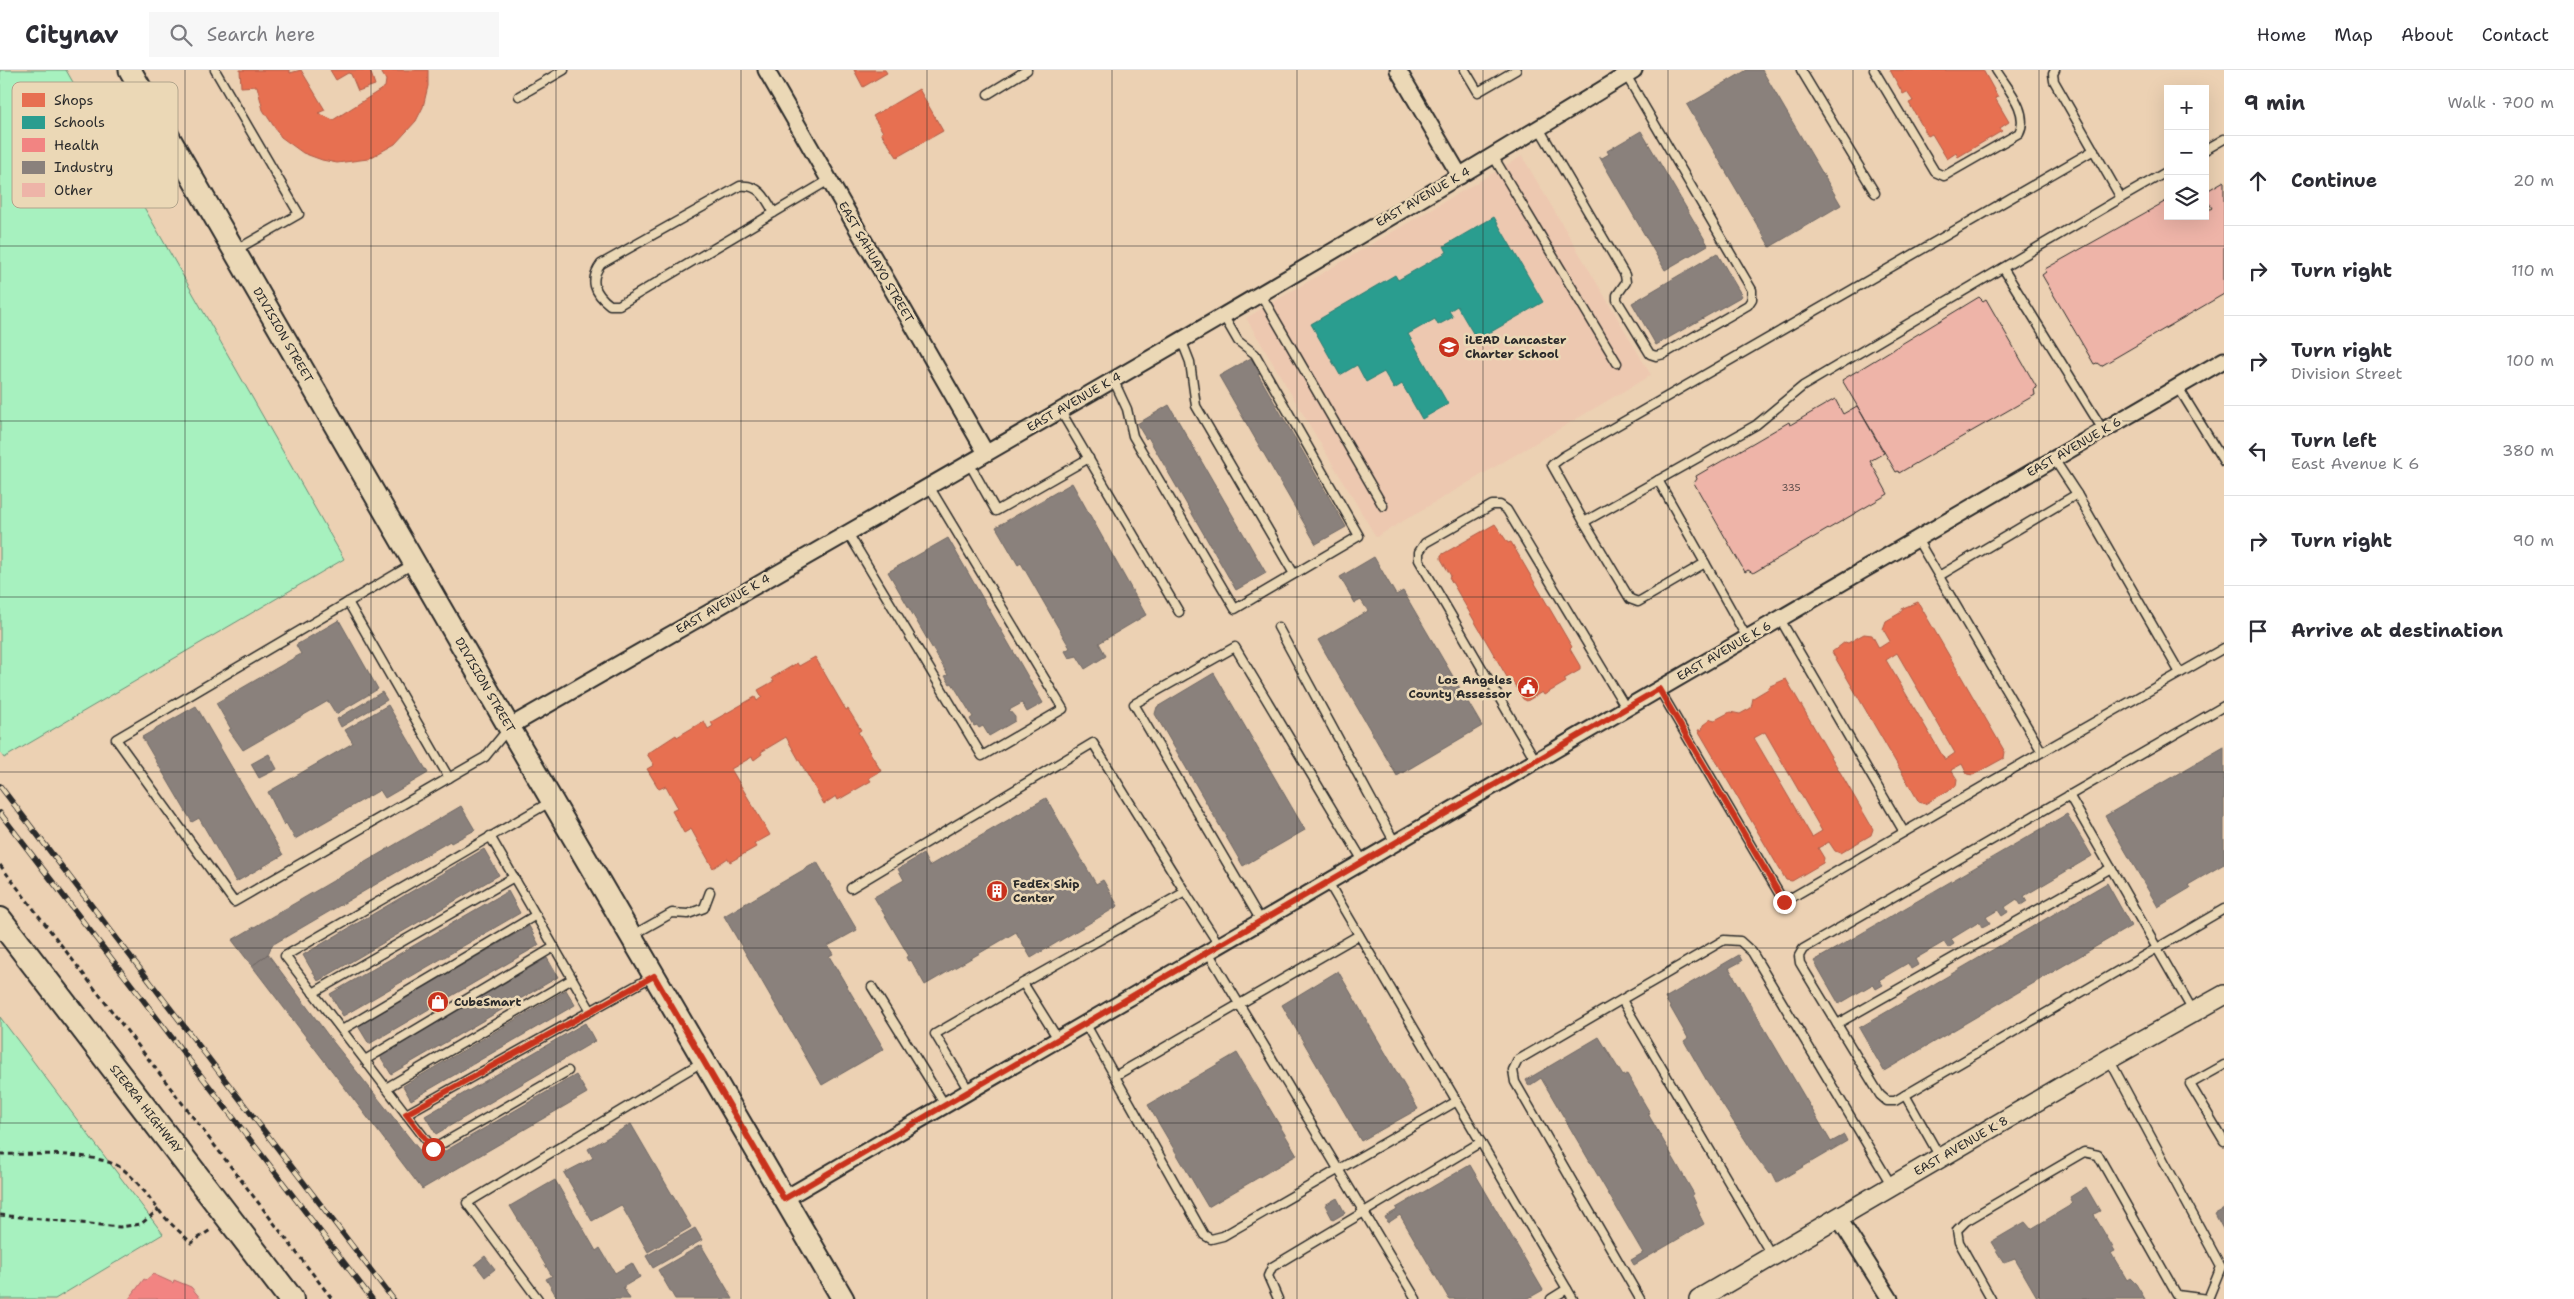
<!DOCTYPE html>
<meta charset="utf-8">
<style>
body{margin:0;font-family:"Shantell Sans",sans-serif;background:#f7f7f7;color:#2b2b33}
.controls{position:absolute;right:15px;top:15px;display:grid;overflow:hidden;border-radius:0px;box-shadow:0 5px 20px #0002}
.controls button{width:45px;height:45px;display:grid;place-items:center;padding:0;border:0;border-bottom:1px solid #e1e1e2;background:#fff;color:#2b2b33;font:25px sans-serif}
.stop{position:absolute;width:15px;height:15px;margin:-11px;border:4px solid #c8321e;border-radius:50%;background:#fff}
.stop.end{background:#c8321e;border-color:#fff;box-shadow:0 1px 5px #0008}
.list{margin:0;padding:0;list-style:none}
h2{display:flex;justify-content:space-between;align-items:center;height:65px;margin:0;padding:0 20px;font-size:21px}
h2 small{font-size:16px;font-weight:400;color:#7c7c81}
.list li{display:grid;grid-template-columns:32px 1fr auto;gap:15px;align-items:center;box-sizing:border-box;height:90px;padding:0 20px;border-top:1px solid #e1e1e2}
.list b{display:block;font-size:19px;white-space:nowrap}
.list p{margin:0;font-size:16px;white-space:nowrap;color:#7c7c81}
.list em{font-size:16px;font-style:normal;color:#7c7c81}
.icon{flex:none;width:28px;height:28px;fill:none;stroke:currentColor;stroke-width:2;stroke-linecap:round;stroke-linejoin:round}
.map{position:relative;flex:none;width:2224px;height:1229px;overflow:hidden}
header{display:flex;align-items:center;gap:30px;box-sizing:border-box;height:70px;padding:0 25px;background:#fff;border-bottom:1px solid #e1e1e2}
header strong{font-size:24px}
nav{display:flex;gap:28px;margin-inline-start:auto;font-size:18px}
.search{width:350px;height:45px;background:#f7f7f7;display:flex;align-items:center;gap:12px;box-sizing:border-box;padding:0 18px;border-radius:0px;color:#7c7c81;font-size:19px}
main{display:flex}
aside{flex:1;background:#fff}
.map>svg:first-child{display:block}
.built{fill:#edc8b0}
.green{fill:#a7f1bf;stroke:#698e75}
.shops{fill:#e76f51;stroke:#af5b46;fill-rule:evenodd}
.schools{fill:#2a9d8f;stroke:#2a7b71}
.health{fill:#f28482;stroke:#b66968}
.industry{fill:#8a817c;stroke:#6e6764}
.building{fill:#eeb4a8;stroke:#2b2b2b}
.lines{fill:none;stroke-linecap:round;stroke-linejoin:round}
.service-casing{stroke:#2b2b2b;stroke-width:11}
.minor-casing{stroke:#2b2b2b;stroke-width:19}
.tertiary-casing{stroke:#2b2b2b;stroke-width:22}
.secondary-casing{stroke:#2b2b2b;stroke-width:25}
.primary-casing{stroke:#2b2b2b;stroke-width:28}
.path{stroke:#2b2b2b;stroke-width:3;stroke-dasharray:5 4;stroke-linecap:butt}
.service{stroke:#ebd8b6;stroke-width:8}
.minor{stroke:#ebd8b6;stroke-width:15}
.tertiary{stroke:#ebd8b6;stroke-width:19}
.secondary{stroke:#ebd8b6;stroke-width:21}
.primary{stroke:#ebd8b6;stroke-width:24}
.rail-casing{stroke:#2b2b2b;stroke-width:5.5}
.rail{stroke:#ebd8b6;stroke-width:4;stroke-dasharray:11;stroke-linecap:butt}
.route{stroke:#c8321e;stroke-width:6}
.grid{fill:none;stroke:#2b2b2b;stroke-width:1;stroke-opacity:0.55}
.labels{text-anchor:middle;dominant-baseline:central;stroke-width:5;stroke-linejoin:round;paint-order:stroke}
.number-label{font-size:10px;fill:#5c4d4a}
.street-label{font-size:12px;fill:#2b2b2b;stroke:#ebd8b6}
.poi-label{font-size:12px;font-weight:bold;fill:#2b2b2b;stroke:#ebd8b6;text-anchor:start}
.key{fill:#ebd8b6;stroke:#b1a48c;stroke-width:1}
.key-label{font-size:14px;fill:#2b2b2b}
</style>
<header>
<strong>Citynav</strong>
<div class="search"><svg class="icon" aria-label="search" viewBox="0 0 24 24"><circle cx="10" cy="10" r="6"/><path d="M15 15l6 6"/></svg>Search here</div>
<nav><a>Home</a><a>Map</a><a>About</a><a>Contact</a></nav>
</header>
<main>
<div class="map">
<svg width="2224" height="1229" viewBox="0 0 2224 1229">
<rect width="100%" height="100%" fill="#ecd1b3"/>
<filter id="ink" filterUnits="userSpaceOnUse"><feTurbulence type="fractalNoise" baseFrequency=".02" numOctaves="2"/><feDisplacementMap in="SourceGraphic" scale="10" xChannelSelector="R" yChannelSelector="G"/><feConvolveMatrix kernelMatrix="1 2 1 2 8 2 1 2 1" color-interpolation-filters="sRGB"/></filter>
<g filter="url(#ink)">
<path class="built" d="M1522,86L1651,305L1376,467L1246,248Z"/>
<g class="green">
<path d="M0,0H66L344,489L4,688L0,682Z"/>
<path d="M0,947L163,1164L55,1229H0Z"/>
</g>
<g class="shops">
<path d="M240,0H290V3L301,0L325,40L318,43L333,50L385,17L386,10L380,0H428V16L423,37L416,51L395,74L368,89L337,93L322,90L303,83L281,67L263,40L257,16L241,17Z"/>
<path d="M330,0H370L375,15L358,21L351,4L348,3L336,10Z"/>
<path d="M854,0H885L887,3L863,17Z"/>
<path d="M1890,0H1983L1998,27L1995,28L2009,52L2000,58L2002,61L1958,87L1956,83L1947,89L1932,64L1928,66L1909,33L1913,31L1907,22L1903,24Z"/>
<path d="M919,19L943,61L897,87L881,63L883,62L873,46Z"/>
<path d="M1495,454L1508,473L1511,472L1572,577L1570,579L1580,596V600L1564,609L1566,612L1544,625L1542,622L1527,631L1523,629L1513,612L1511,614L1449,507L1451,506L1441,489V485Z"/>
<path d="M1918,532L2005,682L2004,688L1973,705L1967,704L1962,694L1951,700L1957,709L1956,716L1925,734L1919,732L1832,582L1845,572L1848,573L1864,564L1872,565L1879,578L1890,571L1883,559L1886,551L1900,543L1903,538ZM1897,583L1955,683L1945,690L1886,590Z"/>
<path d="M815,587L846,640L848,639L861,660L858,662L881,701L869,708L871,711L838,730L836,726L824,734L786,667L761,682L762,684L754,690L752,687L731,699L770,765L754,774L756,777L730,792L728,788L713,798L691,759L684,763L672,741L678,738L666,716L659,719L647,699L654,695L647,684L676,665L677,667L704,651L708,659L713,656L711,652L755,627L757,631L762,627L758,620L774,611L772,608L797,593L799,596Z"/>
<path d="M1786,609L1873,759L1871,765L1840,783L1835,781L1829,772L1818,778L1824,788L1823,793L1792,811L1786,810L1698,660H1702L1703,655L1711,649L1715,650L1730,642L1740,644L1751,638L1753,628L1768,619L1770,616ZM1765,662L1822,761L1812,767L1754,668Z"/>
</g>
<path class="schools" d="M1494,147L1543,232L1477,270L1457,236L1449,241L1453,247L1438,255L1435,249L1408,264L1448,334L1422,349L1402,314L1394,319L1384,302L1366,312L1357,295L1340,305L1311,254L1395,205L1398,210L1447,182L1444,176Z"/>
<path class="health" d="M153,1204L173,1213L174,1210L191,1217L201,1229H129L144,1209L146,1210Z"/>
<g class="industry">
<path d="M1747,0H1762L1841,135L1770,177L1687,35Z"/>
<path d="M1641,61L1708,175L1665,200L1599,86L1602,88L1609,84L1607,81Z"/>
<path d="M1717,183L1742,226L1656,275L1632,233Z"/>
<path d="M1251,288L1260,303L1258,304L1346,457L1316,474L1219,306Z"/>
<path d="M1169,335L1266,503L1236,520L1148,367L1146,369L1137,354Z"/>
<path d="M1072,413L1146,545L1099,573L1106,586L1085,599L1077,586L1069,588L1065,581L1070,578L1021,493L1018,495L996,457Z"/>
<path d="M948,468L1043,633L1027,642L1022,633L1009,640L1015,647V651L989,666L983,656L979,658L977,655L974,656L970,649L973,647L952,613L950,614L945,606L948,605L888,502Z"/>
<path d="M1374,487L1396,525L1403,521L1482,656L1397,706L1318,570L1368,541L1361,530L1355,533L1340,507Z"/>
<path d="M339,550L378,619L336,644L328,631L243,680L229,660L231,659L216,633L301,584L296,575Z"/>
<path d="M1214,603L1305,760L1243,796L1155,644L1157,637Z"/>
<path d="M382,622L387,630L341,657L337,649Z"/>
<path d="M388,635L428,703L385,728L380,720L295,769L286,753L284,755L268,722L353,673L345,660Z"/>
<path d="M196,636L283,785L236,812L199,748L192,752L142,667Z"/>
<path d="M2224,677V794L2188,815L2190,818L2158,837L2105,746Z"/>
<path d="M269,684L277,699L259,708L251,694Z"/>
<path d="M1046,728L1096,814L1103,810L1118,836L1031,888L1016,862L925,915L911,890L908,891L906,887L909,886L874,827L904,810L898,799L923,784L929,796Z"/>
<path d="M461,736L475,760L451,773L450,771L272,875L268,884L252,896L232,870Z"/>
<path d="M2067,744L2092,786L2024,826L2027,831L2021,835L2017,829L2005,837L2008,842L2002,846L1998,840L1986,847L1990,853L1982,857L1979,852L1951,869L1954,874L1948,878L1944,872L1915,889L1918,895L1911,899L1908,893L1879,910L1883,915L1876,919L1873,914L1839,934L1814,891Z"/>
<path d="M484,779L499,805L318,911L303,885Z"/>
<path d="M817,792L857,860L828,876L833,884L829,886L884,979L822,1015L724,846Z"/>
<path d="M2107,813L2131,856L1884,1001L1859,958Z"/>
<path d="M508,821L520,843L343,946L330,924Z"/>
<path d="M529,856L539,875L369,974L358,956Z"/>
<path d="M268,884L330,968L428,1091L576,1005L587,1023L422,1119L252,896Z"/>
<path d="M1739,885L1742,891L1729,898L1831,1072L1844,1065L1847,1071L1777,1112L1772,1102L1769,1104L1757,1088L1707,1011L1684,971L1688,968L1665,928Z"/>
<path d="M547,888L558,907L391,1004L380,986Z"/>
<path d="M1338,901L1418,1039L1361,1071L1282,935Z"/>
<path d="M566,920L575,935L411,1030L403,1016Z"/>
<path d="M585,953L595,971L436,1064L425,1046Z"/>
<path d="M1599,967L1623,1006L1627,1004L1650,1043L1648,1044L1694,1124L1692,1125L1700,1143L1699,1144L1704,1154L1634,1195L1631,1190L1643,1183L1541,1008L1529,1016L1526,1010Z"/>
<path d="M1237,983L1297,1085L1208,1137L1148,1035Z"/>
<path d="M631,1054L691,1157L648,1182L621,1135L592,1151L564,1103L593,1088L588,1079Z"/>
<path d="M1470,1095L1543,1220L1527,1229H1449L1400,1145L1388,1153L1385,1147L1397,1140L1396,1138Z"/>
<path d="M555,1110L596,1181L600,1178L615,1203L632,1193L640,1207L623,1217L630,1229H558L546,1209L552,1206L510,1136Z"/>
<path d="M2086,1117L2100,1141L2094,1144L2095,1147L2115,1181L2111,1183L2127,1210L2130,1208L2136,1214L2145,1229H2041L2039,1225L2037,1227L2015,1189L2004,1193L1991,1172L2025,1152L2031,1159L2071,1135L2073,1133L2070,1127Z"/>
<path d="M1337,1128L1345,1143L1333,1150L1325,1135Z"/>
<path d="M2224,1139V1161L2215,1144Z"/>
<path d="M695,1158L702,1170L653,1198L646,1186Z"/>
<path d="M701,1175L733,1229H675L658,1200Z"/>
<path d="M485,1186L495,1199L485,1207L475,1194Z"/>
</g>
<g class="building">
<path d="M2224,111V224L2101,296L2097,293L2094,294L2042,205L2046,202L2045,199L2168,130V146H2205V142L2212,138L2205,127V122Z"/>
<path d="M1979,227L1983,231L1986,229L2037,318L2034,319L2035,325L1899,403L1898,401L1896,402L1842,310Z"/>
<path d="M1835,329L1843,344L1857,336L1884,383L1870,391L1888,424L1753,503L1748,500L1745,502L1694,413L1697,409L1696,406L1789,352L1790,355Z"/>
</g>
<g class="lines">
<g class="service-casing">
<g id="service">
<path d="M215,0L299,144L236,180"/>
<path d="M1465,0L1478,22L1516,0"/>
<path d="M1801,0L1875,123"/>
<path d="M1874,0L1935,102L1944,106L2019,63C2030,42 2007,18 1996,0"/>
<path d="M2055,0L2053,4L2054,11L2121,128L2168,101"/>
<path d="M988,24L1027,0"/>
<path d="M519,26L564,0"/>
<path d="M1539,58L1625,205L1626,212L1617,225V230L1650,284L1656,286L1664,284L1748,235L1752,229V220L1626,5"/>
<path d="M2094,80L1564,386L1552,395L1584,452L1756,355L1803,316L2121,128"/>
<path d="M2205,80L2224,69"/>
<path d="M1493,86L1617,293"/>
<path d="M774,143C766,128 759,114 740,116L601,194C589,210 594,223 610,235H619L829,110"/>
<path d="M2003,198L2103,360"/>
<path d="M1260,223L1383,436"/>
<path d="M1181,269L1190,292L1196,336L1294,504"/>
<path d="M1113,309L1127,339L1133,366L1235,539L1359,466L1255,284L1238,271L1223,245"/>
<path d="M2178,317L2224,392"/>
<path d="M1060,340L1179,542"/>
<path d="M969,393L996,441L1089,388"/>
<path d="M2077,424L2180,603"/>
<path d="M1584,452L1630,529L1638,532L1645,528L1705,493L1658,410"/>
<path d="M848,463L982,686L1063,639L929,416"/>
<path d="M1705,493L1747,568"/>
<path d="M413,494L116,669L234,832L485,687L508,659"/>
<path d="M1939,506L2077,424L2054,389"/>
<path d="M348,532L449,708"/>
<path d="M1780,549L1904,762"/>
<path d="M1278,557L1395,773"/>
<path d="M1659,619L1784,832L2042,682L1917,469"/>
<path d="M2224,636L1803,879L1799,886L1800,893L1880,1025L1887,1031H1895L2224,839"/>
<path d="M2042,682L2224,578"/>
<path d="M1536,691L1419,490V482L1425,473L1492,435H1500L1507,440L1626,638"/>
<path d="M2069,725L2193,941"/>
<path d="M550,732L285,886L433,1079L568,1001"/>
<path d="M490,766L591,941"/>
<path d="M1328,812L1567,1219"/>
<path d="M851,818L1093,673L1185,822"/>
<path d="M1261,851L1134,634L1235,577L1363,791"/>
<path d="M633,865L672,843L688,844L704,838L710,822"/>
<path d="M1208,882L1416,1229"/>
<path d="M1023,913L1185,822L1219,875"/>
<path d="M872,917L945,1035"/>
<path d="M313,923L514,807"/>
<path d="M1622,930L1772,1186"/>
<path d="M1085,953L1204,1165L1211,1169L1223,1166L1457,1031"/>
<path d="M1837,954L2111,798"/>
<path d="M342,960L536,845"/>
<path d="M2109,989L2221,1197L2208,1229"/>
<path d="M365,990L554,877"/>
<path d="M2224,995L2190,1014L2224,1071"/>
<path d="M1115,1006L1359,865"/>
<path d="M386,1018L572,909"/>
<path d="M969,1021L935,964L1023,913L1058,969"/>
<path d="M1905,1025L1940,1087"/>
<path d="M406,1044L653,906"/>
<path d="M538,1229L467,1133L702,992"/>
<path d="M1278,1229L1268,1206L1272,1197L1481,1072"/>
<path d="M1551,1229L1567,1219L1573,1229"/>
<path d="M1640,1229L1515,1012L1513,1000L1518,990L1724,870L1740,871L1752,882L1892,1116"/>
<path d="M1991,1229L1959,1172L1957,1160L1966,1151L2084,1082L2098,1085L2177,1225L2208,1229"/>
</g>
</g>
<g class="minor-casing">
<g id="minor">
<path d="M766,0L986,383"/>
<path d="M1398,0L1460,106"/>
<path d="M509,657C886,441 1264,227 1634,0"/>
<path d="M784,1129L2224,290"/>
<path d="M1838,1147L1890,1229"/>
</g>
</g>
<g class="tertiary-casing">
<path id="tertiary" d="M1699,1229L2109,989L2224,925"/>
</g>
<g class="secondary-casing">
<path id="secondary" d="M130,0L509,657L843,1229"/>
</g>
<g class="primary-casing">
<path id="primary" d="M0,850L291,1229"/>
</g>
<g class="path">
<path d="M0,795L332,1229"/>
<path d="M0,1084C37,1085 79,1081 114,1094C130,1100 151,1130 161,1143C170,1154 182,1163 191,1173L212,1159"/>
<path d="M0,1145L120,1157L141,1154L159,1139"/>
</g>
<use href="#service" class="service"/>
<use href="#minor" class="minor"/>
<use href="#tertiary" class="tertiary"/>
<use href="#secondary" class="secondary"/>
<use href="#primary" class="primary"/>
<g class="rail-casing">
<g id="rail">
<path d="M0,716L393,1229"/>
<path d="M0,743L372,1229"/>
</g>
</g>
<use href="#rail" class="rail"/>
</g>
</g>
<g class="lines" filter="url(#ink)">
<path class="route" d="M433,1079L406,1044L654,906L784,1129L1659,619L1784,832"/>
</g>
<path class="grid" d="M185,0V1229M371,0V1229M556,0V1229M741,0V1229M927,0V1229M1112,0V1229M1297,0V1229M1483,0V1229M1668,0V1229M1853,0V1229M2039,0V1229M0,176H2224M0,351H2224M0,527H2224M0,702H2224M0,878H2224M0,1053H2224"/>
<defs>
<g id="school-disc" transform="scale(1.125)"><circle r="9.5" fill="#c8321e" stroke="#ebd8b6"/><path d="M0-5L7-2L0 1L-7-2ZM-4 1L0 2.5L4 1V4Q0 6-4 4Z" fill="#fff"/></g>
<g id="civic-disc" transform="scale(1.125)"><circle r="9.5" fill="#c8321e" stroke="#ebd8b6"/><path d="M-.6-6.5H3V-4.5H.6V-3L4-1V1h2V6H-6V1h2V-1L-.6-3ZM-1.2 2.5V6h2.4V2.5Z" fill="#fff"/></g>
<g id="building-disc" transform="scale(1.125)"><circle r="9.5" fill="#c8321e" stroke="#ebd8b6"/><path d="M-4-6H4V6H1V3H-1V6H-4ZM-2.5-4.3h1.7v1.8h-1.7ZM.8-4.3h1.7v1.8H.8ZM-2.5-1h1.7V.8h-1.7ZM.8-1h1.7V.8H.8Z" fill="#fff"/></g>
<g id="shop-disc" transform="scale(1.125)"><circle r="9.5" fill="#c8321e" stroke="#ebd8b6"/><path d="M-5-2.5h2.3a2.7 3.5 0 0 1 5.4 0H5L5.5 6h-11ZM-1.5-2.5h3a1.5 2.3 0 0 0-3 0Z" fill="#fff"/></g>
</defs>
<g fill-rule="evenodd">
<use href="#school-disc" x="1449" y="277"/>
<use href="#civic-disc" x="1528" y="617"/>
<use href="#building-disc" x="997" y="821"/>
<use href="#shop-disc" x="438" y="932"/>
</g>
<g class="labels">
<g class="number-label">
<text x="1791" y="417">335</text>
</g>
<g class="street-label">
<text transform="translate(1423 127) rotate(-30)">EAST AVENUE K 4</text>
<text transform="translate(876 192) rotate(60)">EAST SAHUAYO STREET</text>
<text transform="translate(283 265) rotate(60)">DIVISION STREET</text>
<text transform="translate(1074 332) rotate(-30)">EAST AVENUE K 4</text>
<text transform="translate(2074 377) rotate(-30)">EAST AVENUE K 6</text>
<text transform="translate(723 534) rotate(-30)">EAST AVENUE K 4</text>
<text transform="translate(1724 581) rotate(-30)">EAST AVENUE K 6</text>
<text transform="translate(485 615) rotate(60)">DIVISION STREET</text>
<text transform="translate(146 1039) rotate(52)">SIERRA HIGHWAY</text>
<text transform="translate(1961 1076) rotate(-30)">EAST AVENUE K 8</text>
</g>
<g class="poi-label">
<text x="1465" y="270">iLEAD Lancaster<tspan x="1465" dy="14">Charter School</tspan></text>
<text x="1512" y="610" text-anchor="end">Los Angeles<tspan x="1512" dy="14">County Assessor</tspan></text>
<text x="1013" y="814">FedEx Ship<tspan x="1013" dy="14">Center</tspan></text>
<text x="454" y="932">CubeSmart</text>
</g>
</g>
<rect x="12" y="12" width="166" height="126" rx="8" class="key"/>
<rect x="22" y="23" width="23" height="14" fill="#e76f51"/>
<rect x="22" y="46" width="23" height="13" fill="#2a9d8f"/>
<rect x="22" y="68" width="23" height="14" fill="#f28482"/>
<rect x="22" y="91" width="23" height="13" fill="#8a817c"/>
<rect x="22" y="113" width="23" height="14" fill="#eeb4a8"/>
<g class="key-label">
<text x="54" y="35">Shops</text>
<text x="54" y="57">Schools</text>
<text x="54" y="80">Health</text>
<text x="54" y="102">Industry</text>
<text x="54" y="125">Other</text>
</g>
</svg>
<div class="controls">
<button>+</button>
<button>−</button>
<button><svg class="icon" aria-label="layers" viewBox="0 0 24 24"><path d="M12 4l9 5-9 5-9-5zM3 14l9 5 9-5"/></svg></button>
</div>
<div class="stop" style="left:433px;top:1079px"></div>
<div class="stop end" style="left:1784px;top:832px"></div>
</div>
<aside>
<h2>9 min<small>Walk · 700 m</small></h2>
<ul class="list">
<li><svg class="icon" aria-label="ahead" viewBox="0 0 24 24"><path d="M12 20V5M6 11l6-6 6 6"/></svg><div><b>Continue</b></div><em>20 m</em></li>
<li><svg class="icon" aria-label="right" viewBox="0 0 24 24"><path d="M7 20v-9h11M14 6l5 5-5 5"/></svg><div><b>Turn right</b></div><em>110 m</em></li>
<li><svg class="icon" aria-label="right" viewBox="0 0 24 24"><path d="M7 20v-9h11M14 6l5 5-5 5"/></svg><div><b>Turn right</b><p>Division Street</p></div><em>100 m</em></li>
<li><svg class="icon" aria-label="left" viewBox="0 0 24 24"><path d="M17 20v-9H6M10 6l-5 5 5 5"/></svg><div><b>Turn left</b><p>East Avenue K 6</p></div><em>380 m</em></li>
<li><svg class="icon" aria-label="right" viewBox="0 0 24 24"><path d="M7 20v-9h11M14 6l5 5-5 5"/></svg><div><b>Turn right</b></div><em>90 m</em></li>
<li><svg class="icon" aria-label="arrive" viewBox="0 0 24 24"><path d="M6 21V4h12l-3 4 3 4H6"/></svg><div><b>Arrive at destination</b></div></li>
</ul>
</aside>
</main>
